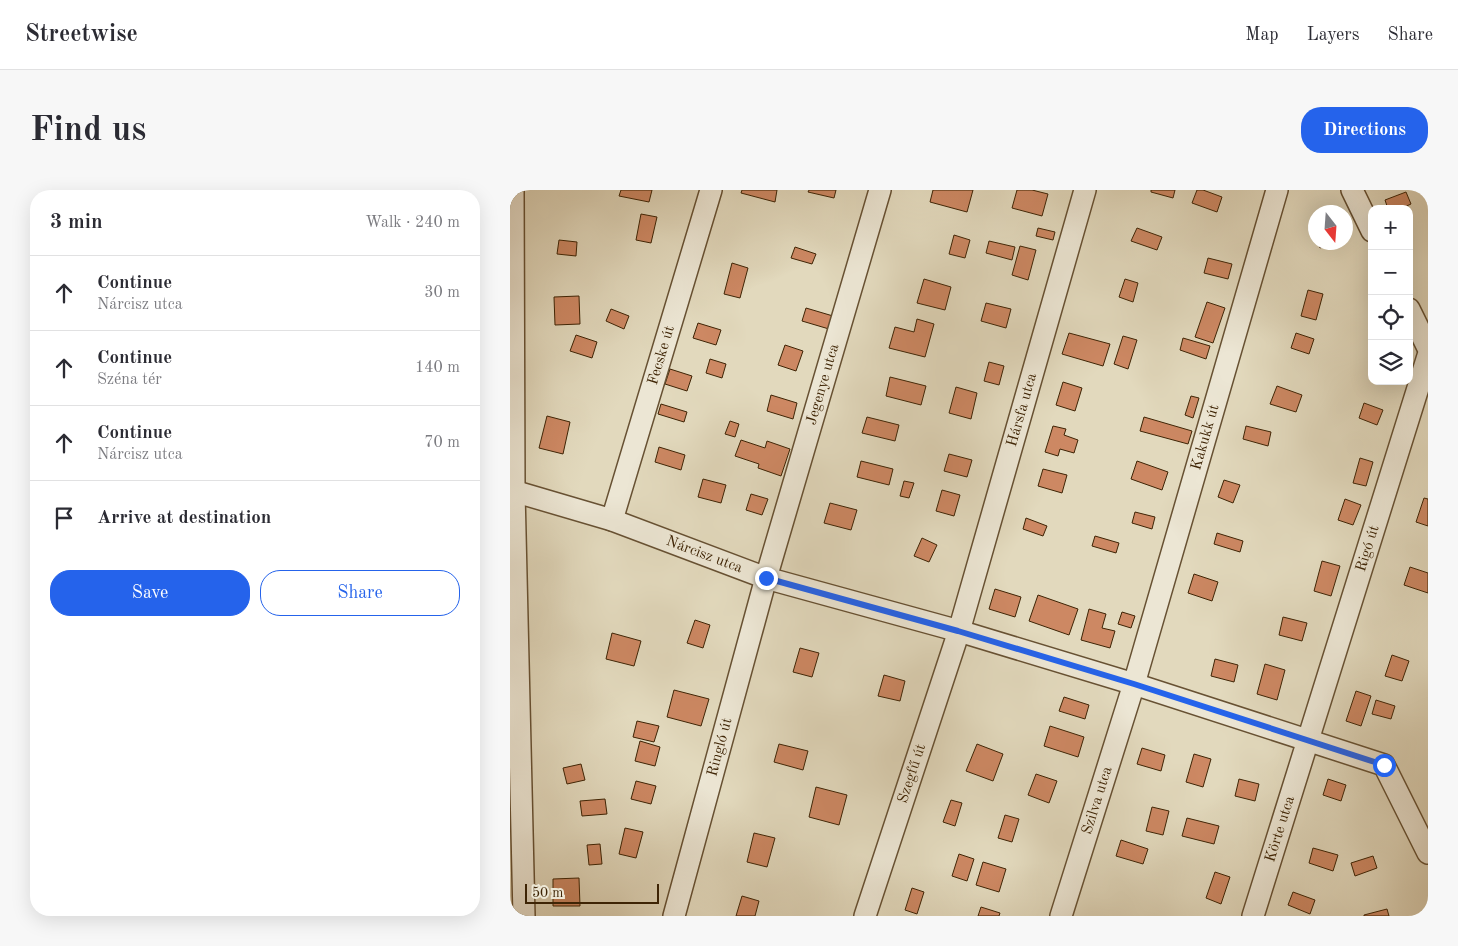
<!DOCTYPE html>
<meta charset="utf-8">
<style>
body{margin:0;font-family:"Old Standard TT",serif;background:#f7f7f7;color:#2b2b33}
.controls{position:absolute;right:15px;top:15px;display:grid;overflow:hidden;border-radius:10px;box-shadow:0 5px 20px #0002}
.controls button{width:45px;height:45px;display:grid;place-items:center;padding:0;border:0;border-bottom:1px solid #e1e1e2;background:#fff;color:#2b2b33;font:25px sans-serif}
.compass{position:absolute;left:798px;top:15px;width:45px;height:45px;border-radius:50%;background:#fff;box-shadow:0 5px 20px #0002;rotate:163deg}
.scale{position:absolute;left:15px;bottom:12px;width:134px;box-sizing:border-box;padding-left:5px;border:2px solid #3e2405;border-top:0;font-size:14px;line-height:18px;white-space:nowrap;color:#3e2405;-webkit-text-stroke:4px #ece6d4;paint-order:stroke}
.stop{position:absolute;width:15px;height:15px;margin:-11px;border:4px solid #2563eb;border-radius:50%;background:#fff}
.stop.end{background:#2563eb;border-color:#fff;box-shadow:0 1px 5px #0008}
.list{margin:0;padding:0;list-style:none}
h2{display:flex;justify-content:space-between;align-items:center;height:65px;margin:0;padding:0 20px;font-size:21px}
h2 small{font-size:16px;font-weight:400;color:#7c7c81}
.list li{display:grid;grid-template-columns:32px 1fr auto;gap:15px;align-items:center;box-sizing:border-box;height:75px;padding:0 20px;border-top:1px solid #e1e1e2}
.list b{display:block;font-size:19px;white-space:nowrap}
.list p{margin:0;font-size:16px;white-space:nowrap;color:#7c7c81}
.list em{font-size:16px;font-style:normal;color:#7c7c81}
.actions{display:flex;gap:10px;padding:15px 20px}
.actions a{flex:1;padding:11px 0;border:1px solid #2563eb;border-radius:20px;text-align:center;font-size:18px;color:#2563eb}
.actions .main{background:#2563eb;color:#fff}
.icon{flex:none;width:28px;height:28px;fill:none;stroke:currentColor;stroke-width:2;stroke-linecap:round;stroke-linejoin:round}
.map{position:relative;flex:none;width:918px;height:726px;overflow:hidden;border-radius:20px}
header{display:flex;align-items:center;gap:30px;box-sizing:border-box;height:70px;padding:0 25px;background:#fff;border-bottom:1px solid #e1e1e2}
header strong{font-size:24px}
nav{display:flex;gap:28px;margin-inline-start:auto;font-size:18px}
.intro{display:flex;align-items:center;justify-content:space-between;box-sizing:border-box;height:120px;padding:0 30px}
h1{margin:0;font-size:35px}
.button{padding:12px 22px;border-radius:20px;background:#2563eb;color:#fff;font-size:18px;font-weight:700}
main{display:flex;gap:30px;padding:0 30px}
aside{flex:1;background:#fff;border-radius:20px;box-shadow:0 5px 20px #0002}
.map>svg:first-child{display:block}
.building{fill:#cd8863;stroke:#3e2405}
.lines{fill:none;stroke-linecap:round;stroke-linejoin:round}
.minor-casing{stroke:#675133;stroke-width:24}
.minor{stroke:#ece6d4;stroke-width:21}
.route{stroke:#2563eb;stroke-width:6}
.labels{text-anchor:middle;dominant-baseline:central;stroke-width:4;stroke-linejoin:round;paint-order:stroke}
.street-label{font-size:15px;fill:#3e2405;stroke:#ece6d4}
</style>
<header>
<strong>Streetwise</strong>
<nav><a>Map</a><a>Layers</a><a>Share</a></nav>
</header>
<div class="intro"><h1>Find us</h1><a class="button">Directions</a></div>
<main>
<aside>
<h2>3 min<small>Walk · 240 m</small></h2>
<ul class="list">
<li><svg class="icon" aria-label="ahead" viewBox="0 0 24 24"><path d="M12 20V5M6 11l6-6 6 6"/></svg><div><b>Continue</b><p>Nárcisz utca</p></div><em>30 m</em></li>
<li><svg class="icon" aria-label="ahead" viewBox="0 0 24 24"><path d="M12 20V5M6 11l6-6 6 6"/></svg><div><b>Continue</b><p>Széna tér</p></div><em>140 m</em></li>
<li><svg class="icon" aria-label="ahead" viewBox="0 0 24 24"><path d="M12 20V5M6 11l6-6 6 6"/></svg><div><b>Continue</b><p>Nárcisz utca</p></div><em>70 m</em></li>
<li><svg class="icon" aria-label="arrive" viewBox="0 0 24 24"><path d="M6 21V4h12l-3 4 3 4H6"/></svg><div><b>Arrive at destination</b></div></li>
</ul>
<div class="actions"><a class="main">Save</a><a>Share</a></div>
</aside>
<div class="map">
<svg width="918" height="726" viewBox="0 0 918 726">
<rect width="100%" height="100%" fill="#e2d9bd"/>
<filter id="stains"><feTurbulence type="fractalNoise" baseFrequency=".004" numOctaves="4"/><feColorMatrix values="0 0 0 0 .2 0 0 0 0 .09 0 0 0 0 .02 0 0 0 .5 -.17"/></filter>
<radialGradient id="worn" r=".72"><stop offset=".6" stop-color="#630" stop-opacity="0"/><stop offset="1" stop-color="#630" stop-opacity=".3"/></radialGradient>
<g class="building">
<path d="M111,0H142L139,12L109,6Z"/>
<path d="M232,0H267L265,12L231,3Z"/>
<path d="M299,0H326L324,8L298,2Z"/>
<path d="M423,0H463L457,22L420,12Z"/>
<path d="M507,0H522L538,4L532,26L502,18Z"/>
<path d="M641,0H665L663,8L641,2Z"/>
<path d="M687,0H693L712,7L707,22L682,13Z"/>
<path d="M896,2L901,14L890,19H878L875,10Z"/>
<path d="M131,24L147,27L141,53L126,50Z"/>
<path d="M836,34L840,45L836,47Z"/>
<path d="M528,38L545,42L543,50L526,46Z"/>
<path d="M627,38L652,47L647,60L621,51Z"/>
<path d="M444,45L460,50L455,68L439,64Z"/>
<path d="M49,50L67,52L66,66L47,64Z"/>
<path d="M479,51L505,57L502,70L476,63Z"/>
<path d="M808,52H822L810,58Z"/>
<path d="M510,56L526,60L518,90L502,85Z"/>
<path d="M285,57L306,64L302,74L281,68Z"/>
<path d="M698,68L722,74L718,89L694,83Z"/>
<path d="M222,73L238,78L230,108L214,104Z"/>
<path d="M414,89L441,97L435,120L407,113Z"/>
<path d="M615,89L628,93L623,112L609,107Z"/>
<path d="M798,100L813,104L806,130L791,126Z"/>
<path d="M69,106L70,134L45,135L44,107Z"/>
<path d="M697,112L715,118L703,153L685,147Z"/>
<path d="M476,113L501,119L496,138L471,131Z"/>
<path d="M296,118L323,126L319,139L292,131Z"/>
<path d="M101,119L119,126L114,139L96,131Z"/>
<path d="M407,129L424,134L415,167L379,158L385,137L404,142Z"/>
<path d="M188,133L211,140L206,155L183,148Z"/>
<path d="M559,143L600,154L593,176L552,164Z"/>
<path d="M786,143L804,149L799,164L781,158Z"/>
<path d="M66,145L87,152L82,168L60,161Z"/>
<path d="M613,146L627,150L618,179L604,174Z"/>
<path d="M673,148L700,156L696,169L670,160Z"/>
<rect x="860" y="151" width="2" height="26"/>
<path d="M275,155L293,161L286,181L268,175Z"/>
<path d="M200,169L216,174L212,188L196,183Z"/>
<path d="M479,172L494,176L489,195L474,191Z"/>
<path d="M160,179L182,186L177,201L155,194Z"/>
<path d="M380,187L416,196L411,215L376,206Z"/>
<path d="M553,192L572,198L565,221L546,215Z"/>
<path d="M767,196L792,205L786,222L760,214Z"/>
<path d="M446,197L467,203L461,229L439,223Z"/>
<path d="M261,205L287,213L283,229L257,221Z"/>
<path d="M681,206L689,208L683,228L675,225Z"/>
<path d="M854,213L873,220L867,235L849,228Z"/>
<path d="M151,214L177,222L174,232L148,224Z"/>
<path d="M37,226L60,232L53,264L29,258Z"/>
<path d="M357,227L389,235L385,251L352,243Z"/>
<path d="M634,227L682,241L678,254L630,241Z"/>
<path d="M220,231L229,234L225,247L215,244Z"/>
<path d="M543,236L556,239L554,245L568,250L564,263L550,259L548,266L535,262Z"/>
<path d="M736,236L761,242L758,256L733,249Z"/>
<path d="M231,250L255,258L257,251L280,259L271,286L248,278L249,274L225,266Z"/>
<path d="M149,257L175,265L171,280L145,272Z"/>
<path d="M439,264L462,270L457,287L434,281Z"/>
<path d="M850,268L863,272L856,296L843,293Z"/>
<path d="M351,271L383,279L379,295L347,287Z"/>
<path d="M627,271L658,282L652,300L621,289Z"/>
<path d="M533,279L557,285L552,303L528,296Z"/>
<path d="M193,289L216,295L211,313L188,307Z"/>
<path d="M714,290L730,295L723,313L708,307Z"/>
<path d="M394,291L404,293L399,308L390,306Z"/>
<path d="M432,300L450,305L444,326L426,321Z"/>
<path d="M241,304L258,309L252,325L236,320Z"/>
<path d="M914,308L918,309V336L906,332Z"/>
<path d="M835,309L851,315L843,335L828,330Z"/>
<path d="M320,313L347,320L341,340L314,333Z"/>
<path d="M625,322L645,327L642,339L622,333Z"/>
<path d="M516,328L537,336L533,346L513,339Z"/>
<path d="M707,343L733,351L730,362L704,354Z"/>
<path d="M585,346L609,353L606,363L582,356Z"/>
<path d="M412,348L427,355L419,372L404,366Z"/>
<path d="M812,371L830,376L821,406L804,401Z"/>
<path d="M900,377L918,383V403L894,395Z"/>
<path d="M684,384L708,392L702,411L678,403Z"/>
<path d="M485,399L511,407L505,427L479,419Z"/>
<path d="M528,405L568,419L559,445L519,431Z"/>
<path d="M579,419L596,424L592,438L605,441L600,458L571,450Z"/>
<path d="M612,422L625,426L621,438L608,434Z"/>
<path d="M773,427L797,433L792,451L769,445Z"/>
<path d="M185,430L200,435L193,458L177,453Z"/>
<path d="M102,443L131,451L124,476L96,469Z"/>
<path d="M290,458L309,463L302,487L283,482Z"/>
<path d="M882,465L899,471L892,491L875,486Z"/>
<path d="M705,469L728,475L724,492L701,486Z"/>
<path d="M755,474L775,480L767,510L747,504Z"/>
<path d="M374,485L395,491L390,511L368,506Z"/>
<path d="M164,500L199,509L191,536L157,527Z"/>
<path d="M846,501L861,506L851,536L836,531Z"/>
<path d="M554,507L579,515L575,529L549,521Z"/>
<path d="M866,510L885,516L881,529L862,524Z"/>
<path d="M127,531L149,536L144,552L123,547Z"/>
<path d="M540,536L574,547L568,567L534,556Z"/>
<path d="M130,551L150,557L145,576L125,571Z"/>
<path d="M269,554L298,561L293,580L264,572Z"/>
<path d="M467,554L493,564L483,591L456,581Z"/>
<path d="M632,558L655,565L651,581L627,574Z"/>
<path d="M684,564L701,569L693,597L676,592Z"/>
<path d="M71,574L75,590L57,594L53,578Z"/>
<path d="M526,584L547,591L539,613L518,605Z"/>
<path d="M729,589L749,594L745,611L725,606Z"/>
<path d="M818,589L836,595L831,611L813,605Z"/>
<path d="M126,591L146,596L141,614L121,609Z"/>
<path d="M306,597L337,605L329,635L299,627Z"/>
<path d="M95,609L97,624L72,626L70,611Z"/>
<path d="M441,610L452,613L445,636L433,632Z"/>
<path d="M642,617L659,621L653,645L636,641Z"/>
<path d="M495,625L509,629L502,652L488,648Z"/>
<path d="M677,628L709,636L704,654L672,646Z"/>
<path d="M115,638L133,642L126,668L109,664Z"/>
<path d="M244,643L265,648L257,677L237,672Z"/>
<path d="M611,650L638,659L633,674L606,666Z"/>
<path d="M90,654L92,674L79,675L77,655Z"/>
<path d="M803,658L828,665L823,681L799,673Z"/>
<path d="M449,664L464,669L457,691L442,686Z"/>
<path d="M863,666L867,678L845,686L841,673Z"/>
<path d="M473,672L496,679L489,702L466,695Z"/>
<path d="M705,682L720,687L711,714L696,708Z"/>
<path d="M69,688L70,716H43V689Z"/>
<path d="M402,698L414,702L407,724L395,720Z"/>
<path d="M783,702L805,710L800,724L778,715Z"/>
<path d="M232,706L249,711L245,726H226Z"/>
<path d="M471,717L490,723L489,726H468Z"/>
<path d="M877,719L879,726H854V725Z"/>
</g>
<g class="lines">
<g class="minor-casing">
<g id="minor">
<path d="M3,0L4,301L14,726"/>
<path d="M842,0L862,41"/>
<path d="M899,119L918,158"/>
<path id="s1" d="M0,300L102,330L256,388L449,441L624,494L874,575L918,663"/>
<path id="s2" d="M102,330L201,0"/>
<path id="s3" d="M164,726L256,388L370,0"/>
<path id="s4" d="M355,726L449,441L575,0"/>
<path id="s5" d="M551,726L624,494L767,0"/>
<path id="s6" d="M743,726L918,166"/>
</g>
</g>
<use href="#minor" class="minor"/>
</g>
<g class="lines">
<path class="route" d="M256,388L448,441L624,494L874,575"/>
</g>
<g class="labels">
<g class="street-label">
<text stroke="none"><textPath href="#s2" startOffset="172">Fecske út</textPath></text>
<text stroke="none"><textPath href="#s3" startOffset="552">Jegenye utca</textPath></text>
<text stroke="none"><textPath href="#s4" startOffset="530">Hársfa utca</textPath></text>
<text stroke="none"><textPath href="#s5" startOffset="500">Kakukk út</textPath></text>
<text stroke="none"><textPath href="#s6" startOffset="385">Rigó út</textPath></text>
<text stroke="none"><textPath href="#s1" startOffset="205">Nárcisz utca</textPath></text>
<text stroke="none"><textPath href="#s3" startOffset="175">Ringló út</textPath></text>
<text stroke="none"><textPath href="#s4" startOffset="150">Szegfű út</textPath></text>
<text stroke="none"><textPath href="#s5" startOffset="121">Szilva utca</textPath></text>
<text stroke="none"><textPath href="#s6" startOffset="91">Körte utca</textPath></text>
</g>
</g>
<rect width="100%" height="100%" filter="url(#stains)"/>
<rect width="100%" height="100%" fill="url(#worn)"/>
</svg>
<div class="controls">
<button>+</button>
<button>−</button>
<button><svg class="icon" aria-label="locate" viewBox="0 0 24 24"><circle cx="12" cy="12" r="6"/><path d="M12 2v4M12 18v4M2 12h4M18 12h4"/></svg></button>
<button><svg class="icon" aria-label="layers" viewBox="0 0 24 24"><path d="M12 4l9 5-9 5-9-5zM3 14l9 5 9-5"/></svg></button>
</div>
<svg class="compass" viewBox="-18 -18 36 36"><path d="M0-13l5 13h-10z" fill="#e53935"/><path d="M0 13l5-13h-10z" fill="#7c7c81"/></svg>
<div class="scale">50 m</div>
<div class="stop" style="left:874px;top:575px"></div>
<div class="stop end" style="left:256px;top:388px"></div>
</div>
</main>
